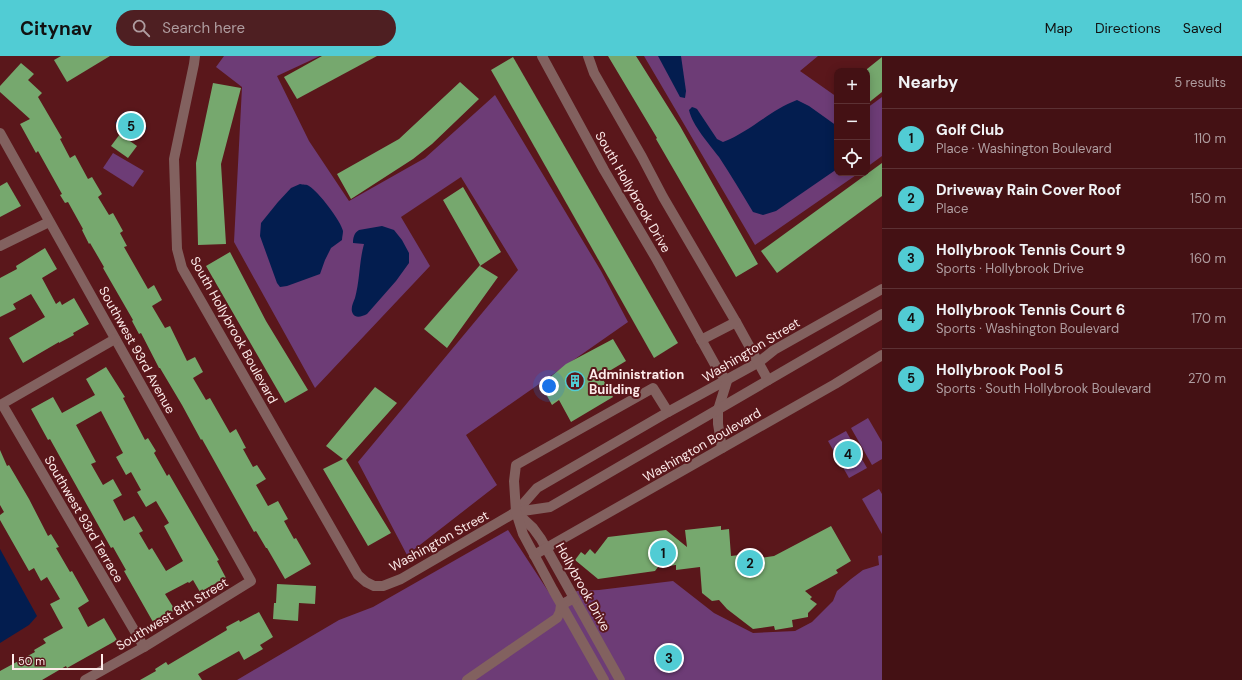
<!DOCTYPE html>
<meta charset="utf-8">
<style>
body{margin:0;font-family:"DM Sans",sans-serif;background:#4e1f22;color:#f1f3f6}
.controls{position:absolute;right:12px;top:12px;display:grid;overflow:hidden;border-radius:8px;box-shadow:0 2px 10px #0003}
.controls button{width:36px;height:36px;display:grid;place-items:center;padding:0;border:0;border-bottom:1px solid #5c3134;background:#441114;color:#f1f3f6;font:20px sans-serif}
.scale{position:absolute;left:12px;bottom:10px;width:91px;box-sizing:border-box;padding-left:4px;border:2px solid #fdebea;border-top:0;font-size:11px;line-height:14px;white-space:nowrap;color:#fdebea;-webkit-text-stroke:3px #5a171b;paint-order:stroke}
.you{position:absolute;left:549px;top:330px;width:14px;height:14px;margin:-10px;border:3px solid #fff;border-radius:50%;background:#1a73e8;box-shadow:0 0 0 6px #1a73e833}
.badge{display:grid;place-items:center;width:26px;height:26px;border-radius:50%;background:#51ccd4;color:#111;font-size:13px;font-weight:700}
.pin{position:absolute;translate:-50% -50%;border:2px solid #fff;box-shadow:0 1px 4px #0006}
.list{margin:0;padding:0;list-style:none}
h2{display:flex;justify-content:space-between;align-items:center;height:52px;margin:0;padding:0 16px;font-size:17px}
h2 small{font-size:13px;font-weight:400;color:#af9da0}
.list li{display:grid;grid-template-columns:26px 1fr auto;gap:12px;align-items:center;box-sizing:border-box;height:60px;padding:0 16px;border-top:1px solid #5c3134}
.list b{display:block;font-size:15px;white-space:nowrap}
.list p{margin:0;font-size:13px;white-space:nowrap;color:#af9da0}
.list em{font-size:13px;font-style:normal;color:#af9da0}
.icon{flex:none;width:22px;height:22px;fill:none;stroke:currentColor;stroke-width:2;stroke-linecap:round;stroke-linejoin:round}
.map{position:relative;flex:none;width:882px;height:624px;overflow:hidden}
header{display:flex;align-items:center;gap:24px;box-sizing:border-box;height:56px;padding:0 20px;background:#51ccd4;color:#111}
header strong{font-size:19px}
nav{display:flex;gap:22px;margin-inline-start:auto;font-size:14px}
.search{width:280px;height:36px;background:#4e1f22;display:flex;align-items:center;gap:10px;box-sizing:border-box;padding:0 14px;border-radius:22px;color:#af9da0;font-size:15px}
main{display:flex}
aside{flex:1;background:#441114}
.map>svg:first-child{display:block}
.green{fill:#6d3c76}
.water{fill:#031d4f}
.building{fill:#76a86e;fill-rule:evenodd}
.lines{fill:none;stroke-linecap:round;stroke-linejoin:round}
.minor{stroke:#82615f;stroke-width:10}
.labels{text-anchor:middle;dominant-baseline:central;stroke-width:4;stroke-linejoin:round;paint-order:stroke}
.street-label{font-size:13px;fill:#fdebea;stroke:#5a171b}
.poi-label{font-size:13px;font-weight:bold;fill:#fdebea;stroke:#5a171b;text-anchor:start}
</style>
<header>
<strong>Citynav</strong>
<div class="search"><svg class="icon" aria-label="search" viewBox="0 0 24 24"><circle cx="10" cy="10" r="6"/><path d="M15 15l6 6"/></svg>Search here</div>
<nav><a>Map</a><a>Directions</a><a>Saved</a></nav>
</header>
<main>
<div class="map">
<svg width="882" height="624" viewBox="0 0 882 624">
<rect width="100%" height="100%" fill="#5a171b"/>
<g class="green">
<path d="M224,0H320L277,20L309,85L349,145L425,102L495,39L601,215L628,266L466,379L497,429L407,499L358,406L518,214L461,121L401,161L430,210L315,332L234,186L242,31L216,11Z"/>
<path d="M644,0H818L800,15L837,41V117H859L755,189Z"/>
<path d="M882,41V100L867,111V52Z"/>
<path d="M113,97L144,115L133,131L103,112Z"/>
<path d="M868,362L882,386V403L872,409L851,372Z"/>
<path d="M846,375L867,412L849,422L828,385Z"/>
<path d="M879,433L882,438V478L862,443Z"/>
<path d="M508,474L552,541L564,542L577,535L599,534L673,525L714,557L753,577L795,575L812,566L833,545L837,535L851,523L863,514L879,509L878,500L882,499V624H237L339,564L373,551Z"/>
</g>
<g class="water">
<path d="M658,0H681L686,35L685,42L680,41Z"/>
<path d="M797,44L809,50L837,70V113L776,155L763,159L753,156C742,138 731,119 719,101C710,89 692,69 689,54L692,51L695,52L697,53L717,83L723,86C750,76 770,54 797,44Z"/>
<path d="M124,56L147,72L138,83L115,67Z"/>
<path d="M300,128C303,129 307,128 309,130C318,135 341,165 343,175C343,178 342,181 342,184L331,192L325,204L320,218L287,230L280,231L277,227L260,180L261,167L278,146L291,132Z"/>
<path d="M382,170L394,174L402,184L409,197V207L396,225L367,258C363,260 356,263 353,258C350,253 353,247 355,242C360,224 359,206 364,188L353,187C353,182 354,177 359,174Z"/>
<path d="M0,493L37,560L29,569L0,587Z"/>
</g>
<g class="building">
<path d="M61,0H110L67,26L54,4Z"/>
<path d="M322,0H377L297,43L284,21Z"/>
<path d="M608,0H636L680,70L758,208L736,221L656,83L657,82Z"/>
<path d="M513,1L678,287L654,302L491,14Z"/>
<path d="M882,1V36L867,48V13Z"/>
<path d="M21,7L34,18L28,24L42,37L38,41L62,82L60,83L70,102L75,99L88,123L92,121L102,138L98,141L109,159L113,157L123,175L120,177L127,190L124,191L148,233L154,229L162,244L152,250L165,272L170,270L187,305L195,301L203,316L193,322L206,344L210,342L230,377L236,373L246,392L243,393L253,411L257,409L266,423L256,429L268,450L278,445L288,463L284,465L294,483L296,482L311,508L285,523L267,492H266L256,475L254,476L202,383L201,384L182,349L160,312H159L141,277L139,278L132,265L133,264L103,212L104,211L90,187L89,188L82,174L83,173L68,146L65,147L60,139L62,138L38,95L36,97L20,68L30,63L0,36V30Z"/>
<path d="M460,26L479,43L432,88L413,103L351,143L337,118L399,83Z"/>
<path d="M213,27L241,32L221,108L226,188L198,189L196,107Z"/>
<path d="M120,78L137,90L128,102L111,90Z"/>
<path d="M882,107V140L777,217L761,195Z"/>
<path d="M7,126L21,150L0,161V130Z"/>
<path d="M463,131L501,196L480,210L498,221L447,292L424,273L480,209L443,144Z"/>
<path d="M45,192L57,213L42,222L56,248L60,245L62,249L74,242L89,268L73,277L74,279L59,287V286L23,307L9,282L45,261L31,238L13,248L16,253L0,261V222L17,213L16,210Z"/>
<path d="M230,196L266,265L308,334L285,347L206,210Z"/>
<path d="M613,283L626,305L601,320L613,341L571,366L559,344L552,349L541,329L566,308Z"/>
<path d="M106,311L125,341L123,342L145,384L148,382L156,395L154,397L167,420L169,418L219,504L217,505L226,522L200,536L193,524L189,527L188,526L165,538L175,554L153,566L124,515L126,514L113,491L111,492L50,383L48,384L31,353L53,341L62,357L95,339L86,323ZM101,355L123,397L116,401L126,419L131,416L141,434L137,436L146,451L156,445L169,467L164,470L183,505L166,515L152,492L149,494L139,477L143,475L134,460L124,465L113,444L122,439L113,423L103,429L91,408L96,406L76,369Z"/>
<path d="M375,331L397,347L346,404L391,477L368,490L323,413L343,403L326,390Z"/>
<path d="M0,394L7,410L9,409L29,443L48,480L51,478L59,491L56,492L70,516L72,515L89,545L78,552L88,571L104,562L117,584L67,612L66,610L42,624H0V615L35,596L34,594L46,587L43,583L63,572L50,548L60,543L47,521L41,525L34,512L29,515L0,464V459L4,456L0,449Z"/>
<path d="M721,470V474L729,473L731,500L747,498L748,504L774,500L831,470L851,505L836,514L838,517L805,535L812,541L810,543L817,548L808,557V561L792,564L793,571L775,574L774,570L753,573L727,553L719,544L712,545L702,537L700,511L676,514V509L658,511L655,515L598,523L575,504L581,496L585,499L590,493L595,498L608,481L666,474L687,491L685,474Z"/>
<path d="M277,528L316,530L315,548L299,547L298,565L273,563L274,547H276Z"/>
<path d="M259,556L273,581L260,589L263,593L244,604L239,595L198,618L202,624H140L156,615L155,613L166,606L168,609L227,574L226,571L239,564L240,566Z"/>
</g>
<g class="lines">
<g class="minor">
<path d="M195,0L194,8L174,103L177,193L182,212L358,519L366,526L374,530H383L401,523L516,456L537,432L668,356L759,306L774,294L882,233"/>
<path d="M542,0L604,114L657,204L718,314L727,325L718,354V368L722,392"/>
<path d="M588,0L594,17L642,101L663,141L736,266L768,324"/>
<path d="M0,77L251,525L144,591L85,624"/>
<path d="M0,190L49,166"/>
<path d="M115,283L2,348L144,591"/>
<path d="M701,284L736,266"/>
<path d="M516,456L550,451L882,258"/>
<path d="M518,458L533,472L541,483L620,624"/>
<path d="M534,499L835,328L882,299"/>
<path d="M467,624L557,562L560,556L561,549L574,542"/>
<path d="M604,624L553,534L523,478L516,456L514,425L516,409L653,332L668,356"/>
</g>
</g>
<defs>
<g id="building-ring" transform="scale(1)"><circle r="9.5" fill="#5a171b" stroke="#51ccd4" stroke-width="1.5"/><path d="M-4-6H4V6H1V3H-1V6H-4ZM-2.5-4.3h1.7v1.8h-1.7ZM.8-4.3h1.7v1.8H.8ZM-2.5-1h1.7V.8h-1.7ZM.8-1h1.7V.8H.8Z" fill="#51ccd4"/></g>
</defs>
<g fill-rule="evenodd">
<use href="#building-ring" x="575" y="325"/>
</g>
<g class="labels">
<g class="street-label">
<text transform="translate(633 136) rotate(60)">South Hollybrook Drive</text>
<text transform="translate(234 274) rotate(61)">South Hollybrook Boulevard</text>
<text transform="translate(137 294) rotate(61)">Southwest 93rd Avenue</text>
<text transform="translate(751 294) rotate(-31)">Washington Street</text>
<text transform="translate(702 389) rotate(-30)">Washington Boulevard</text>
<text transform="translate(84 463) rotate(60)">Southwest 93rd Terrace</text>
<text transform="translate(439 485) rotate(-29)">Washington Street</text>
<text transform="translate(583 531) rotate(61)">Hollybrook Drive</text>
<text transform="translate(172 558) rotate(-31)">Southwest 8th Street</text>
</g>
<g class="poi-label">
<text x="589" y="318">Administration<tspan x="589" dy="15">Building</tspan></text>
</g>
</g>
</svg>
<div class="controls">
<button>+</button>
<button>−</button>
<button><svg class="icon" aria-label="locate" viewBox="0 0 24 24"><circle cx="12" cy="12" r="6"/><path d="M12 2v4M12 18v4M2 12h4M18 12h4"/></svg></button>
</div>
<div class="scale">50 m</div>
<div class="you"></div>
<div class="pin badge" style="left:663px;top:497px">1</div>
<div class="pin badge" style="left:750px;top:507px">2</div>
<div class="pin badge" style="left:669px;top:602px">3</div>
<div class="pin badge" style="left:848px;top:398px">4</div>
<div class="pin badge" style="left:131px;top:70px">5</div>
</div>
<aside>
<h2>Nearby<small>5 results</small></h2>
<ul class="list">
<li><span class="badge">1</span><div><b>Golf Club</b><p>Place · Washington Boulevard</p></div><em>110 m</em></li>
<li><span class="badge">2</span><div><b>Driveway Rain Cover Roof</b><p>Place</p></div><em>150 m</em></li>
<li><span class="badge">3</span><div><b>Hollybrook Tennis Court 9</b><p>Sports · Hollybrook Drive</p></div><em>160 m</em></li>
<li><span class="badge">4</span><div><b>Hollybrook Tennis Court 6</b><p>Sports · Washington Boulevard</p></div><em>170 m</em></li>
<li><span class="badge">5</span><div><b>Hollybrook Pool 5</b><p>Sports · South Hollybrook Boulevard</p></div><em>270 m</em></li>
</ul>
</aside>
</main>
